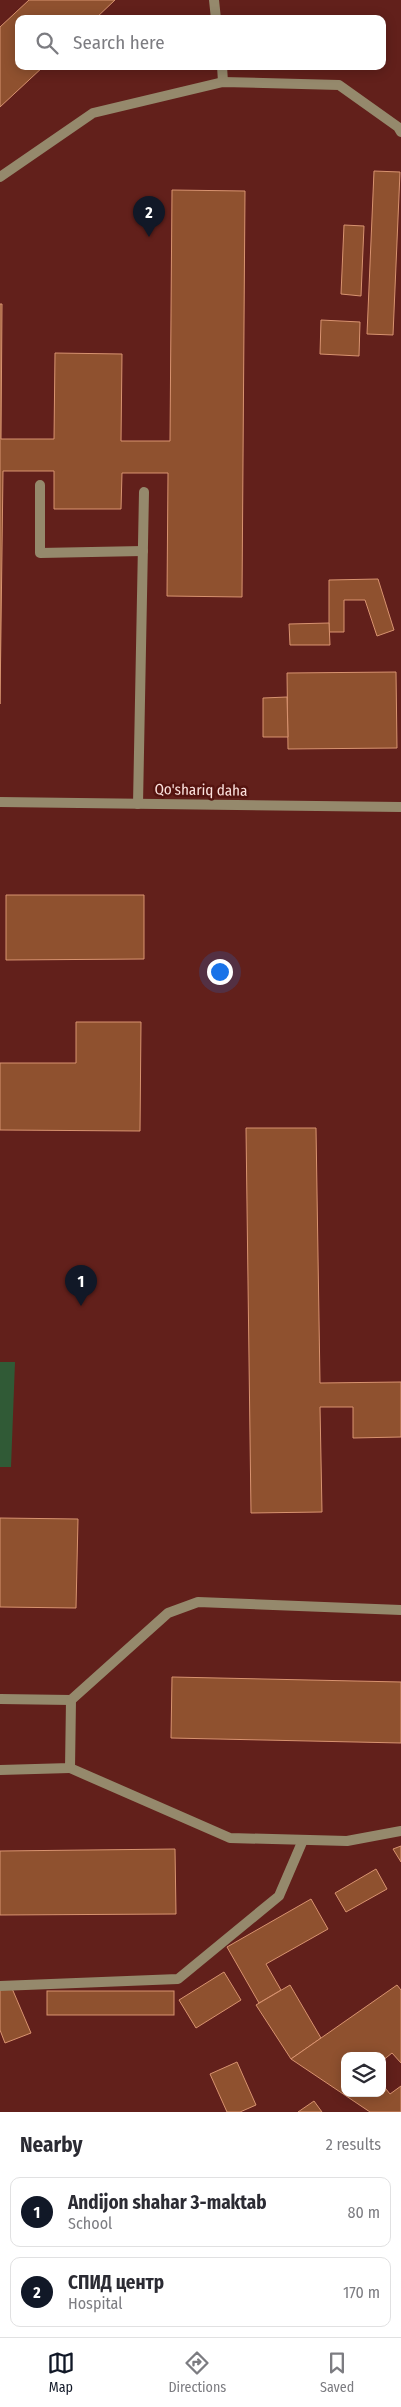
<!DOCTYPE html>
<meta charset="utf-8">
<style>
body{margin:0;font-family:"Fira Sans Condensed",sans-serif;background:#f7f7f7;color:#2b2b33}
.controls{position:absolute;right:15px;bottom:15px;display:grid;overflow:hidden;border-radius:10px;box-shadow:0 2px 12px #0003}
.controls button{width:45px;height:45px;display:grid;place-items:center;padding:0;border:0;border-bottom:1px solid #e1e1e2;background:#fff;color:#2b2b33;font:25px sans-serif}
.you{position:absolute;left:219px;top:971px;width:18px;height:18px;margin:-12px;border:4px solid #fff;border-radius:50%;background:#1a73e8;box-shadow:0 0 0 8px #1a73e833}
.badge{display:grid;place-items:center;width:32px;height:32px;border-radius:50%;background:#111827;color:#fff;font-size:16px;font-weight:700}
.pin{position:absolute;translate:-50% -41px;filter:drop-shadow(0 1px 2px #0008)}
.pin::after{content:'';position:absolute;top:26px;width:18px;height:15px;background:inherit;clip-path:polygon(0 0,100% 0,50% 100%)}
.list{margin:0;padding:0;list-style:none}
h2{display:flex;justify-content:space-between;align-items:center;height:65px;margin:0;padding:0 20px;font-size:21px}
h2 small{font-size:16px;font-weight:400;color:#7c7c81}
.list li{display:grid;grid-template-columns:32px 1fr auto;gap:15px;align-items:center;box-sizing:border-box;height:70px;margin:0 10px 10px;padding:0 10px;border:1px solid #e1e1e2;border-radius:10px}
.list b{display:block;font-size:19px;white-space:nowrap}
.list p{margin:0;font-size:16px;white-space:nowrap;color:#7c7c81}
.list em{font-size:16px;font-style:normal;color:#7c7c81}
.icon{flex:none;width:28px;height:28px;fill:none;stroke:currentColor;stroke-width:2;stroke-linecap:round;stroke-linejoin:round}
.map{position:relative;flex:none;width:401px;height:2112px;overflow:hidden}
.search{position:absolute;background:#fff;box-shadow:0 2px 12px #0003;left:15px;right:15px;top:15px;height:55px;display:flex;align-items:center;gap:12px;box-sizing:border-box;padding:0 18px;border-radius:10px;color:#7c7c81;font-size:19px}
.sheet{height:225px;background:#fff}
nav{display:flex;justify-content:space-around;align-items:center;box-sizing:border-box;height:70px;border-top:1px solid #e1e1e2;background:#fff;font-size:14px;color:#7c7c81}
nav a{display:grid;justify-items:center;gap:2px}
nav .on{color:#111827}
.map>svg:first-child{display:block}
.garden{fill:#305a36}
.building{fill:#8f512f;stroke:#d89370}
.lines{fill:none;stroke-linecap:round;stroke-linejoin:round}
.lane{stroke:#95896c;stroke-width:10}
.street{stroke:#95896c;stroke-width:10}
.labels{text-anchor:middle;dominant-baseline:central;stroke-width:5;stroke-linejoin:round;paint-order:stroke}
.street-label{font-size:15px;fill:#fce2de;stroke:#551410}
</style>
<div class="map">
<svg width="401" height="2112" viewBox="0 0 401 2112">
<rect width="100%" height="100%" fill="#62201b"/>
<path class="garden" d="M0,1362H15L11,1467H0Z"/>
<g class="building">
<path d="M29,0H115L95,19H19V66H44L0,107V27Z"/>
<path d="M374,171L400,172L393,335L367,334Z"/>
<path d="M172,190L245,191L242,597L167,596L168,473H122L121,509H54V471H3L0,704V304H2L1,439H54L55,353L122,354L121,441H170Z"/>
<path d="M344,225L364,226L361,296L341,294Z"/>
<path d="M321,320L360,322L359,356L320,354Z"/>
<path d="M378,579L394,630L377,636L365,600H344V632H329V580Z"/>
<path d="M329,623L330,645H290L289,624Z"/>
<path d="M396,672L397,748L288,749L287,673Z"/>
<path d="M287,697L288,737H263V698Z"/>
<path d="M6,895H144V959L6,960Z"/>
<path d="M76,1022H141L140,1131L0,1130V1063H76Z"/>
<path d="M246,1128H316L320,1383L401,1382V1437L353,1438V1407H320L322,1512L251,1513Z"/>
<path d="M0,1518L78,1519L76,1608L0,1607Z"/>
<path d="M172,1677L401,1682V1743L171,1738Z"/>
<path d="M401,1846V1862L393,1849Z"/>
<path d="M175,1849L176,1914L0,1915V1851Z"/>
<path d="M376,1869L387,1889L346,1912L335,1893Z"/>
<path d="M311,1899L328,1929L266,1964L281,1990L259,2003L227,1947Z"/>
<path d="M224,1972L241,2000L196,2028L179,2000Z"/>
<path d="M290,1985L321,2038L291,2059L256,2005Z"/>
<path d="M397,1985L401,1990V2063L392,2053L382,2061V2056H345V2093H382V2084L390,2094L401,2086V2112H370L291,2059Z"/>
<path d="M11,1986L31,2033L5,2043L0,2030V1990Z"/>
<rect x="47" y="1991" width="127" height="24"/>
<path d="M237,2062L256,2105L240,2112H227L210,2074Z"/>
<path d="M314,2101L322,2112H298Z"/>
</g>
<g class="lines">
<g class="lane">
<path d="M214,0L216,19"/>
<path d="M222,66L223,82"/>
<path d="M0,177L93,113L223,82L339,85L398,127L401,132"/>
<path d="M40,485V553L143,551"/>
<path d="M138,804L144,492"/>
<path d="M0,1986L178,1979L279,1896L303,1840"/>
</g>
<g class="street">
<path d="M0,802L401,807"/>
<path d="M0,1699L71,1700L168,1613L198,1602L401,1610"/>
<path d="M70,1768L230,1838L347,1841L401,1831"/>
<path d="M0,1770L70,1768L71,1700"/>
</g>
</g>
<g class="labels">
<g class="street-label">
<text transform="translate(201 790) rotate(1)">Qo'shariq daha</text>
</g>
</g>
</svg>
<div class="controls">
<button><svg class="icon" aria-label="layers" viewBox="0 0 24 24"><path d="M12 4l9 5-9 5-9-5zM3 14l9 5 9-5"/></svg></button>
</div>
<div class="you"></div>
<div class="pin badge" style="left:81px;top:1306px">1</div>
<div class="pin badge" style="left:149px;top:237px">2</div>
<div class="search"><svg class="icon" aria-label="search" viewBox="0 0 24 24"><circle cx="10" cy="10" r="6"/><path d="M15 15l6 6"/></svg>Search here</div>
</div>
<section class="sheet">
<h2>Nearby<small>2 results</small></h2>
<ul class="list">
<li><span class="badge">1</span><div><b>Andijon shahar 3-maktab</b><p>School</p></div><em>80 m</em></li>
<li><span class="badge">2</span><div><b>СПИД центр</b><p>Hospital</p></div><em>170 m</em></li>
</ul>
</section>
<nav>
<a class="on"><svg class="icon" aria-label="map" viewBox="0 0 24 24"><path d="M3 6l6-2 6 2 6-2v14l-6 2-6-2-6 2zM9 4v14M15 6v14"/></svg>Map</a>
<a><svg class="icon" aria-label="directions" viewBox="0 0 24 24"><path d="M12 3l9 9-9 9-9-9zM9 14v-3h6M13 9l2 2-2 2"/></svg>Directions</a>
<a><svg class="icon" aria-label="saved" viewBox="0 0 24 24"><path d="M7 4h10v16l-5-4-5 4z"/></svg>Saved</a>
</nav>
